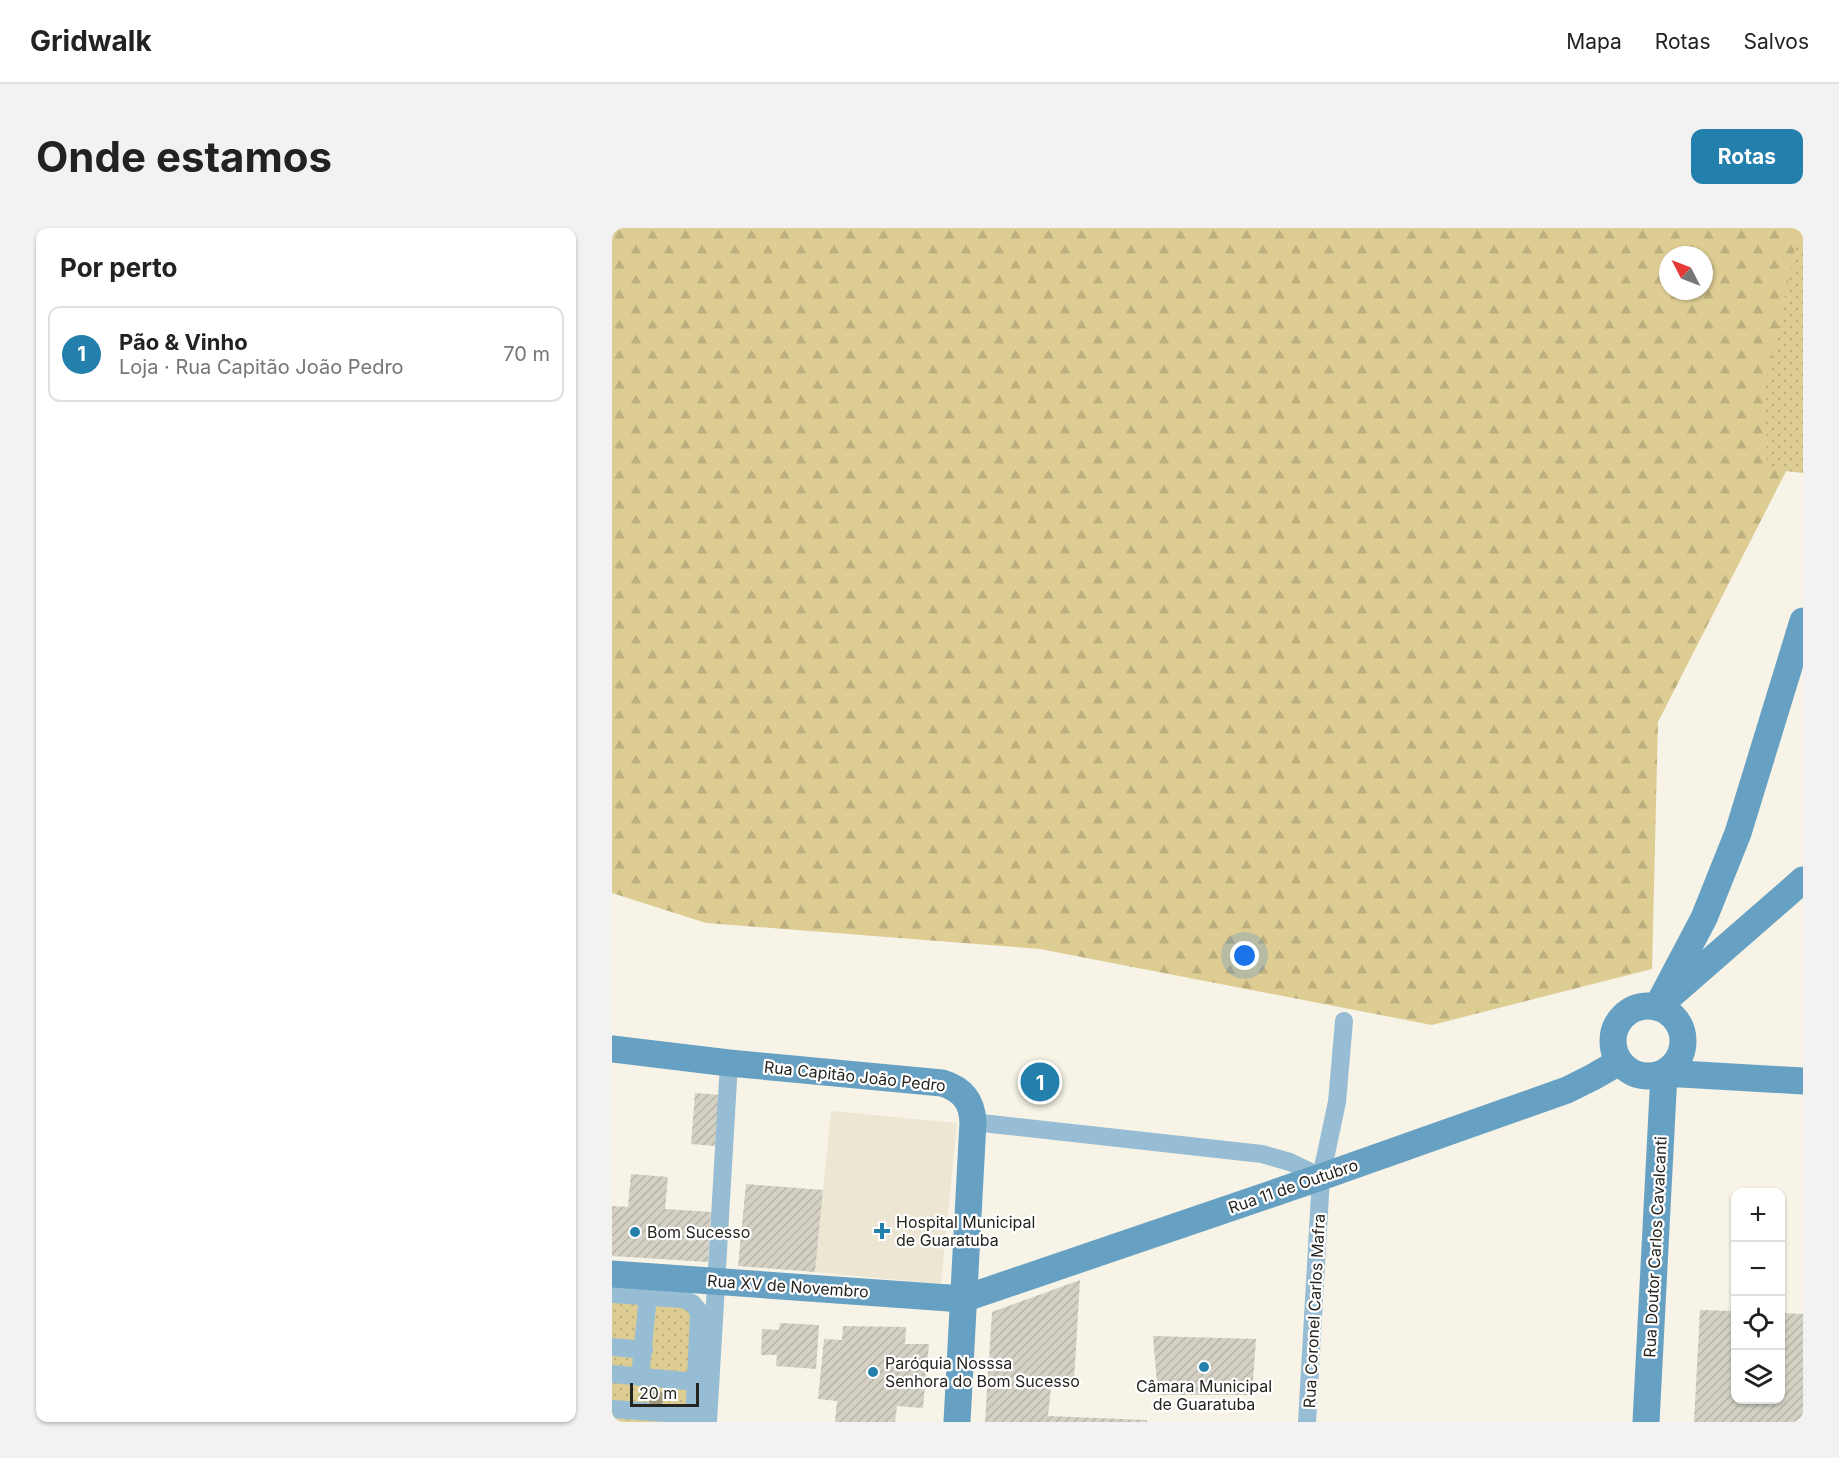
<!DOCTYPE html>
<html lang="pt">
<meta charset="utf-8">
<style>
body{margin:0;font-family:Inter,sans-serif;background:#f2f2f2;color:#222}
.controls{position:absolute;right:18px;bottom:18px;display:grid;overflow:hidden;border-radius:12px;box-shadow:0 2px 4px #0004}
.controls button{width:54px;height:54px;display:grid;place-items:center;padding:0;border:0;border-bottom:2px solid #e0e0e0;background:#fff;color:#222;font:30px sans-serif}
.compass{position:absolute;left:1047px;top:18px;width:54px;height:54px;border-radius:50%;background:#fff;box-shadow:0 2px 4px #0004;rotate:312deg}
.scale{position:absolute;left:18px;bottom:15px;width:69px;box-sizing:border-box;padding-left:6px;border:3px solid #25241f;border-top:0;font-size:16px;line-height:21px;white-space:nowrap;color:#25241f;-webkit-text-stroke:4px #fff;paint-order:stroke}
.you{position:absolute;left:633px;top:728px;width:21px;height:21px;margin:-15px;border:4px solid #fff;border-radius:50%;background:#1a73e8;box-shadow:0 0 0 9px #1a73e833}
.badge{display:grid;place-items:center;width:39px;height:39px;border-radius:50%;background:#2380ad;color:#fff;font-size:20px;font-weight:700}
.pin{position:absolute;translate:-50% -50%;border:3px solid #fff;box-shadow:0 2px 6px #0006}
.list{margin:0;padding:0;list-style:none}
h2{display:flex;justify-content:space-between;align-items:center;height:78px;margin:0;padding:0 24px;font-size:26px}
h2 small{font-size:20px;font-weight:400;color:#767676}
.list li{display:grid;grid-template-columns:39px 1fr auto;gap:18px;align-items:center;box-sizing:border-box;height:96px;margin:0 12px 12px;padding:0 12px;border:2px solid #e0e0e0;border-radius:12px}
.list b{display:block;font-size:22px;white-space:nowrap}
.list p{margin:0;font-size:20px;white-space:nowrap;color:#767676}
.list em{font-size:20px;font-style:normal;color:#767676}
.icon{flex:none;width:33px;height:33px;fill:none;stroke:currentColor;stroke-width:2;stroke-linecap:round;stroke-linejoin:round}
.map{position:relative;flex:none;width:1191px;height:1194px;overflow:hidden;border-radius:12px}
header{display:flex;align-items:center;gap:36px;box-sizing:border-box;height:84px;padding:0 30px;background:#fff;border-bottom:2px solid #e0e0e0}
header strong{font-size:28px}
nav{display:flex;gap:33px;margin-inline-start:auto;font-size:21px}
.intro{display:flex;align-items:center;justify-content:space-between;box-sizing:border-box;height:144px;padding:0 36px}
h1{margin:0;font-size:42px}
.button{padding:15px 27px;border-radius:12px;background:#2380ad;color:#fff;font-size:21px;font-weight:700}
main{display:flex;gap:36px;padding:0 36px}
aside{flex:1;background:#fff;border-radius:12px;box-shadow:0 2px 4px #0004}
.map>svg:first-child{display:block}
.built{fill:#ece6d2}
.forest{fill:url(#forest-firs);fill-rule:evenodd}
.park{fill:url(#park-dots)}
.building{fill:url(#building-hatch)}
.lines{fill:none;stroke-linecap:round;stroke-linejoin:round}
.street{stroke:#96bdd4;stroke-width:18}
.secondary{stroke:#66a1c4;stroke-width:27}
.tree{fill:#a0987c}
.poi-dot{fill:#2380ad;stroke:#fff;stroke-width:2}
.labels{text-anchor:middle;dominant-baseline:central;stroke-width:4.5;stroke-linejoin:round;paint-order:stroke}
.street-label{font-size:16px;fill:#25241f;stroke:#fff}
.poi-label{font-size:16px;fill:#25241f;stroke:#fff;text-anchor:start}
</style>
<header>
<strong>Gridwalk</strong>
<nav><a>Mapa</a><a>Rotas</a><a>Salvos</a></nav>
</header>
<div class="intro"><h1>Onde estamos</h1><a class="button">Rotas</a></div>
<main>
<aside>
<h2>Por perto<small></small></h2>
<ul class="list">
<li><span class="badge">1</span><div><b>Pão &amp; Vinho</b><p>Loja · Rua Capitão João Pedro</p></div><em>70 m</em></li>
</ul>
</aside>
<div class="map">
<svg width="1191" height="1194" viewBox="0 0 1191 1194">
<defs>
<pattern id="forest-firs" width="22" height="20" patternUnits="userSpaceOnUse" patternTransform="scale(1.5)"><rect width="22" height="20" fill="#decd93"/><path d="M5 1l3.5 6h-7zM16 11l3.5 6h-7z" fill="#beb07e"/></pattern>
<pattern id="park-dots" width="8" height="8" patternUnits="userSpaceOnUse" patternTransform="scale(1.5)"><rect width="8" height="8" fill="#decd93"/><path d="M2 2h.1M6 6h.1" fill="none" stroke="#beb07e" stroke-width="1.8" stroke-linecap="round"/></pattern>
<pattern id="building-hatch" width="6" height="6" patternUnits="userSpaceOnUse" patternTransform="scale(1.5)"><rect width="6" height="6" fill="#d4d1c4"/><path d="M-1 1l2-2M0 6l6-6M5 7l2-2" fill="none" stroke="#b6b3a8"/></pattern>
</defs>
<rect width="100%" height="100%" fill="#f7f3e6"/>
<path class="built" d="M219,883L345,895L329,1056L203,1044Z"/>
<path class="forest" d="M0,0H1191V210L1046,494L1040,741L820,797L428,721L94,695L0,665ZM1056,27H1092V63H1056Z"/>
<g class="park">
<path d="M1191,16V245L1155,241L1153,159L1184,18Z"/>
<path d="M0,1066L80,1075L82,1194H0Z"/>
</g>
<g class="building">
<path d="M83,865L108,867L103,918L79,916Z"/>
<path d="M19,946L56,949L53,981L99,984L96,1034L0,1028V978L16,979Z"/>
<path d="M134,956L211,962L203,1044L126,1038Z"/>
<path d="M468,1052L462,1153L440,1151L436,1188L535,1192V1194H373L380,1084Z"/>
<path d="M1088,1082L1124,1083V1172H1168V1085L1191,1086V1194H1082Z"/>
<path d="M168,1095L207,1097L204,1141L164,1138L165,1127H149L150,1101L167,1102Z"/>
<path d="M231,1098L294,1099L293,1116H317L311,1180L285,1178L283,1194H223L225,1173L206,1171L212,1111L230,1112Z"/>
<path d="M541,1108L644,1111L640,1167H546Z"/>
</g>
<g class="lines">
<g class="street">
<path d="M361,894L650,926L678,934L709,949"/>
<path d="M0,1066L70,1071L80,1075L87,1083L82,1194"/>
<path d="M0,1119L32,1122"/>
<path d="M0,1146L84,1154"/>
<path d="M28,1149L36,1068"/>
<path d="M0,1181L82,1187"/>
<path d="M96,1194L117,835"/>
<path d="M695,1194L709,949L725,874L732,793"/>
</g>
<g class="secondary">
<path d="M1058,768L1191,652"/>
<circle cx="1036" cy="813" r="35"/>
<path d="M1045,779L1092,690L1126,605L1191,393"/>
<path d="M0,821L117,835L330,855C350,861 360,873 361,894L345,1194"/>
<path d="M0,1046L351,1071L709,949L955,862L981,849L1007,834"/>
<path d="M1034,1194L1052,845L1191,853"/>
</g>
</g>
<circle class="tree" cx="44" cy="1170" r="8"/>
<g class="poi-dot">
<path d="M267 994h6v6h6v6h-6v6h-6v-6h-6v-6h6z"/>
<circle cx="23" cy="1004" r="6"/>
<circle cx="592" cy="1139" r="6"/>
<circle cx="261" cy="1144" r="6"/>
</g>
<g class="labels">
<g class="street-label">
<text transform="translate(243 848) rotate(6)">Rua Capitão João Pedro</text>
<text transform="translate(681 958) rotate(-19)">Rua 11 de Outubro</text>
<text transform="translate(1043 1019) rotate(-87)">Rua Doutor Carlos Cavalcanti</text>
<text transform="translate(176 1058) rotate(4)">Rua XV de Novembro</text>
<text transform="translate(702 1083) rotate(-87)">Rua Coronel Carlos Mafra</text>
</g>
<g class="poi-label">
<text x="284" y="994">Hospital Municipal<tspan x="284" dy="18">de Guaratuba</tspan></text>
<text x="35" y="1004">Bom Sucesso</text>
<text x="273" y="1135">Paróquia Nosssa<tspan x="273" dy="18">Senhora do Bom Sucesso</tspan></text>
<text x="592" y="1158" text-anchor="middle">Câmara Municipal<tspan x="592" dy="18">de Guaratuba</tspan></text>
</g>
</g>
</svg>
<div class="controls">
<button>+</button>
<button>−</button>
<button><svg class="icon" aria-label="locate" viewBox="0 0 24 24"><circle cx="12" cy="12" r="6"/><path d="M12 2v4M12 18v4M2 12h4M18 12h4"/></svg></button>
<button><svg class="icon" aria-label="layers" viewBox="0 0 24 24"><path d="M12 4l9 5-9 5-9-5zM3 14l9 5 9-5"/></svg></button>
</div>
<svg class="compass" viewBox="-18 -18 36 36"><path d="M0-13l5 13h-10z" fill="#e53935"/><path d="M0 13l5-13h-10z" fill="#767676"/></svg>
<div class="scale">20 m</div>
<div class="you"></div>
<div class="pin badge" style="left:428px;top:854px">1</div>
</div>
</main>
